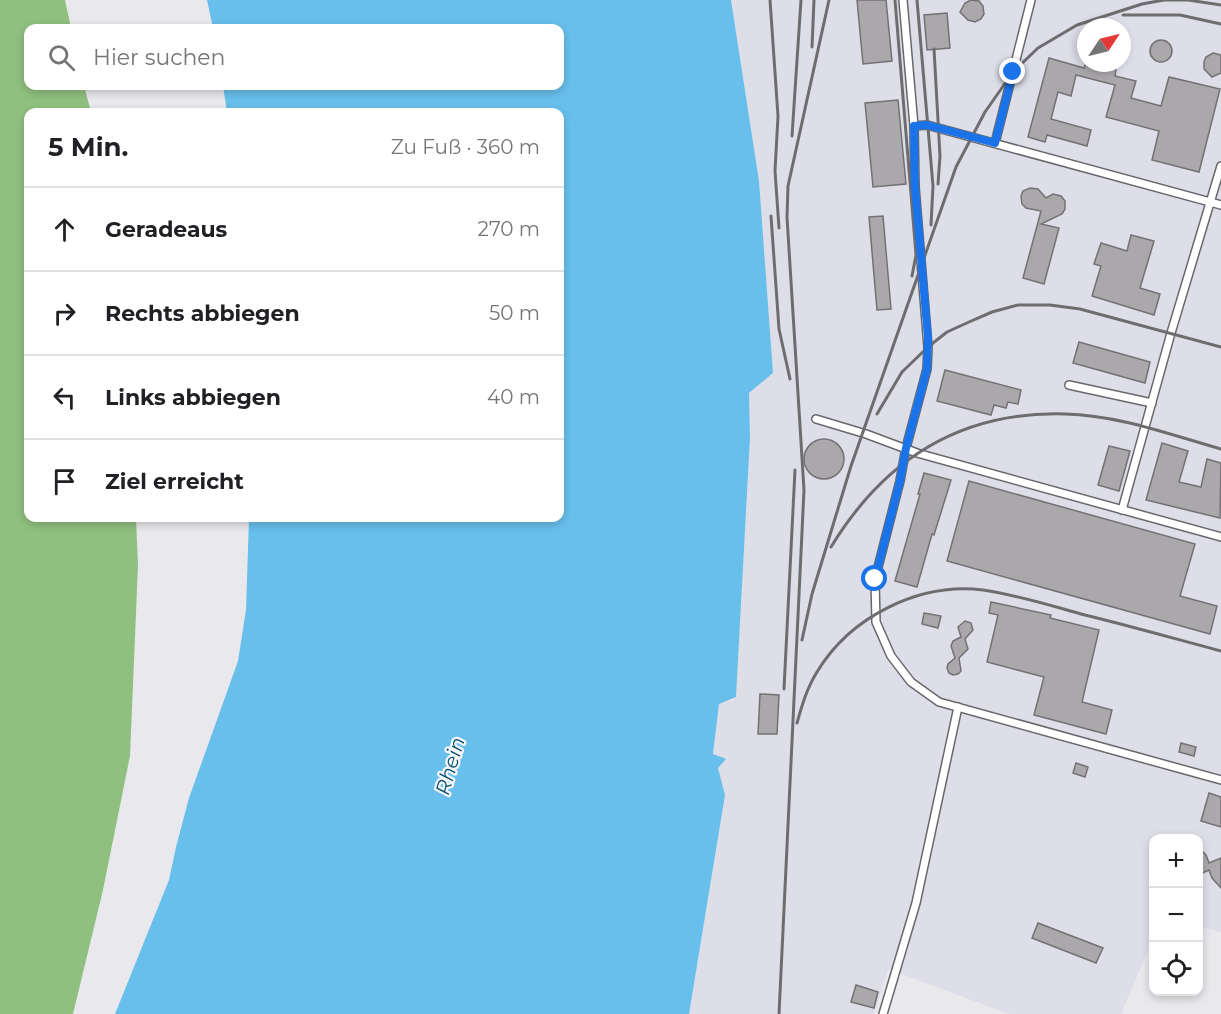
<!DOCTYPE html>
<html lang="de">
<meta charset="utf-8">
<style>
body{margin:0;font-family:Montserrat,sans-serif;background:#f2f2f2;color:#202124}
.controls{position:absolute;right:18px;bottom:18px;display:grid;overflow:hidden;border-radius:12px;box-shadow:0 3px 9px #0003}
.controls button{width:54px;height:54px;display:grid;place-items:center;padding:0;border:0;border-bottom:2px solid #e0e0e0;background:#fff;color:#202124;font:30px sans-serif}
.compass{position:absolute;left:1077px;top:18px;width:54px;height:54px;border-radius:50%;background:#fff;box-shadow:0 3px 9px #0003;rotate:55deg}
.stop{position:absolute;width:18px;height:18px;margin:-14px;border:4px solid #1a73e8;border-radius:50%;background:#fff}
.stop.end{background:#1a73e8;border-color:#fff;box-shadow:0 2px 6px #0008}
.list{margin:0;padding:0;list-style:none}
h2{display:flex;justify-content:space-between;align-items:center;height:78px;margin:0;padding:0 24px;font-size:26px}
h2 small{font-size:20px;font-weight:400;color:#757577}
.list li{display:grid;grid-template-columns:39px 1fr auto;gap:18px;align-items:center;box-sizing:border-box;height:84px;padding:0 24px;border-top:2px solid #e0e0e0}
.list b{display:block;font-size:22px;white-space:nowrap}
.list em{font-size:20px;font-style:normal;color:#757577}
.icon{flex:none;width:33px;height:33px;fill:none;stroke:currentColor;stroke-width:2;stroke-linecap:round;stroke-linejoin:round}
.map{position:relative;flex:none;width:1221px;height:1014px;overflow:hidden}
.search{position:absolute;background:#fff;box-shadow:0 3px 9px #0003;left:24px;top:24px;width:540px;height:66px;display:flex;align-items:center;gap:15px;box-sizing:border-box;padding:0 21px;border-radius:12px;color:#757577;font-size:22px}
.panel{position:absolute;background:#fff;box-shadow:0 3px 9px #0003;left:24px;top:108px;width:540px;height:414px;border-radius:12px}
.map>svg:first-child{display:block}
.built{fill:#dedee9;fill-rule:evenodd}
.forest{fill:#8fc07f}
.water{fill:#68bfeb}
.building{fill:#aba8ab;stroke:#747174;stroke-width:1.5}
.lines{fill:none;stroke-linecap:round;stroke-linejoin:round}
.service-casing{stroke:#68686c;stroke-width:10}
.service{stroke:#fff;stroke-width:7}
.rail{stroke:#6d6d70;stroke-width:3}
.route{stroke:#1a73e8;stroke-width:8}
.labels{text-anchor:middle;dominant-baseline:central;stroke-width:4.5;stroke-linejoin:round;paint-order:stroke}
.water-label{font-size:20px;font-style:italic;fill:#07516e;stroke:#f6f6fa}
</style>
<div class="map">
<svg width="1221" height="1014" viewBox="0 0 1221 1014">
<rect width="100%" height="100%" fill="#e9e9ed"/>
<path class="built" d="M731,0H1221V932L1199,927L1198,838H1154L1153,939L1121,1014H1009L888,969L874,1014H689L725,795L713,754L719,703L733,700L736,696L750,438L748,393L773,373L759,181ZM1086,27H1122V63H1086Z"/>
<path class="forest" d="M0,0H65L71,28H28V86H84L91,112H28V518H136L138,565L130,756L103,890L73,1014H0Z"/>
<path class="water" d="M207,0H731L759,181L773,373L749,393L750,438L736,697L719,704L713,754L726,759L718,768L725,795L689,1014H115L169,880L176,847L189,798L238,661L246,610L249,518H560V112H227L223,86H560V28H213Z"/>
<g class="building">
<path d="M857,0H886L892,61L863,64Z"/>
<path d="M971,0L979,1L983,6L984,14L981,19L975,22L968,20L960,12L965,3Z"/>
<path d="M947,13L950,48L927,50L924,15Z"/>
<circle cx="1161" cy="51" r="11"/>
<path d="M1213,53L1221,55V73L1212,77L1204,69V62L1206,57Z"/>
<path d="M1049,58L1084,68L1086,63H1094L1116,69L1115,76L1136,81L1131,98L1161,106L1169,77L1220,89L1199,172L1152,160L1159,131L1106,117L1115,85L1076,75L1071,96L1058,92L1051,119L1091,130L1087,146L1047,135L1045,142L1028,137Z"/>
<path d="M898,100L906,184L873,187L865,103Z"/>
<path d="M1030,188L1038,189L1046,198L1053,194L1061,196L1065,201V209L1062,214L1041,224L1059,228L1044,284L1023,278L1041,211L1026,208L1022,204L1021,196L1023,191Z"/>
<path d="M883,216L891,309L877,310L869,217Z"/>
<path d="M1131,235L1154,241L1140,288L1160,294L1154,315L1092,296L1101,266L1094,264L1101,243L1127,251Z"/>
<path d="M1079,342L1150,362L1145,383L1073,363Z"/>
<path d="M945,370L1021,390L1018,404L1008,402L1006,408L994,405L991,415L937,401Z"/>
<circle cx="824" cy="459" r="20"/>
<path d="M1162,443L1188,451L1179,482L1201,487L1207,459L1221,463L1220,518L1146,500Z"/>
<path d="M1109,446L1130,451L1119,491L1098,485Z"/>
<path d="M924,473L951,480L934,535L932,534L917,587L895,581L920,494H918Z"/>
<path d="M969,481L1195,544L1180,596L1217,606L1210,634L947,561Z"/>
<path d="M991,602L1051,615L1050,618L1099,630L1082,702L1112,710L1106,734L1034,715L1044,677L987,662L998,615L989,613Z"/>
<path d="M924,613L941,616L938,628L922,624Z"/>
<path d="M965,621L971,623L973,630L965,639L968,649L959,658L961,671L958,674L953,675L949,673L947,668L948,664L955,658L951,646L953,641L961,637L958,627Z"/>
<path d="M760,694L779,695L777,734H758Z"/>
<path d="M1181,743L1196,747L1194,756L1179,752Z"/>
<path d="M1076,763L1088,767L1085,777L1073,773Z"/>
<path d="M1209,793L1221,797V827L1201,821Z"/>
<path d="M1198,847L1206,855L1209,863L1221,858V888L1212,878L1209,870L1198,875Z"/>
<path d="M1038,923L1103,948L1096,963L1032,938Z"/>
<path d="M856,985L878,992L874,1008L851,1002Z"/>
</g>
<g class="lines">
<g class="service-casing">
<g id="service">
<path d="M903,0L914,126L915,187L928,347L927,369L906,448L900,481L875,579L876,622L891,656L911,682L939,702L1221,780"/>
<path d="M914,126L927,125L1221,205"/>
<path d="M995,143L1031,0"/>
<path d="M1069,385L1152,403"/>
<path d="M816,419L866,434L917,453L1221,537"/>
<path d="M1122,510L1171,333L1221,166"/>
<path d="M883,1014L916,903L958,707"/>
</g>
</g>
<use href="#service" class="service"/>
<g class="rail">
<path d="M770,0L778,116L775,171L779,228"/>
<path d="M895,0L916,255L912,276"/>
<path d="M917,0L933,186L931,225"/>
<path d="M1123,15H1180L1221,24"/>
<path d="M812,47L814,0"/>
<path d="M934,49L940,156L938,184"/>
<path d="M792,136L801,0"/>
<path d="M771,216L779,329L790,379"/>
<path d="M877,414L902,372L928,347L947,332L969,322L992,312L1018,305H1050L1080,309L1221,347"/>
<path d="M831,547C884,460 961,411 1065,414C1118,415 1171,435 1221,449"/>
<path d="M802,640L812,594L851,466L956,167L985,112L1013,72L1038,48L1077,25L1142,4L1164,0H1188L1221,5"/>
<path d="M784,689L795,470"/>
<path d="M797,723C802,705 807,688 817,672C850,617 919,582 983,590C1018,595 1052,606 1085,615C1130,626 1176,639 1221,651"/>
<path d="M779,1014L804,490L787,217L788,186L829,0"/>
</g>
</g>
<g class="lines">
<path class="route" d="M875,579L900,481L906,448L927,369L928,338L915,187L914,126L927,125L995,143L1013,72"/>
</g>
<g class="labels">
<g class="water-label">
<text transform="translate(450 766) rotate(-74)">Rhein</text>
</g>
</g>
</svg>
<div class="controls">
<button>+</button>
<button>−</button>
<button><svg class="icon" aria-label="locate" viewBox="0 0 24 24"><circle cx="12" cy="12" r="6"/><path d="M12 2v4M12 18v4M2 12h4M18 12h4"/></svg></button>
</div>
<svg class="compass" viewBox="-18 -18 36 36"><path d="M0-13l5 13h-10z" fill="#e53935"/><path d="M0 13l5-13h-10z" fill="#757577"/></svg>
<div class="stop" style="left:875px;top:579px"></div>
<div class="stop end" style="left:1013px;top:72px"></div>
<div class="search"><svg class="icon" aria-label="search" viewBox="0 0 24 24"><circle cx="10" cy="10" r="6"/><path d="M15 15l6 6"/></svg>Hier suchen</div>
<section class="panel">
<h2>5 Min.<small>Zu Fuß · 360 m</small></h2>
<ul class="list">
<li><svg class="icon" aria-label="ahead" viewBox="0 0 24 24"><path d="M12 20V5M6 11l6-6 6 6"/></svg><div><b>Geradeaus</b></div><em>270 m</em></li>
<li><svg class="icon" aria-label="right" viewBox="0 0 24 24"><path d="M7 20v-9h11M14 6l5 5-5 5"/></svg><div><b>Rechts abbiegen</b></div><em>50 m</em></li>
<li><svg class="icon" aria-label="left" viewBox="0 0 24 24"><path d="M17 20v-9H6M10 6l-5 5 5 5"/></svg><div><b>Links abbiegen</b></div><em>40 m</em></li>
<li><svg class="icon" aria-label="arrive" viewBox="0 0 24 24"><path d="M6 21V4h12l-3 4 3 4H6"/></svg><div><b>Ziel erreicht</b></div></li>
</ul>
</section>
</div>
